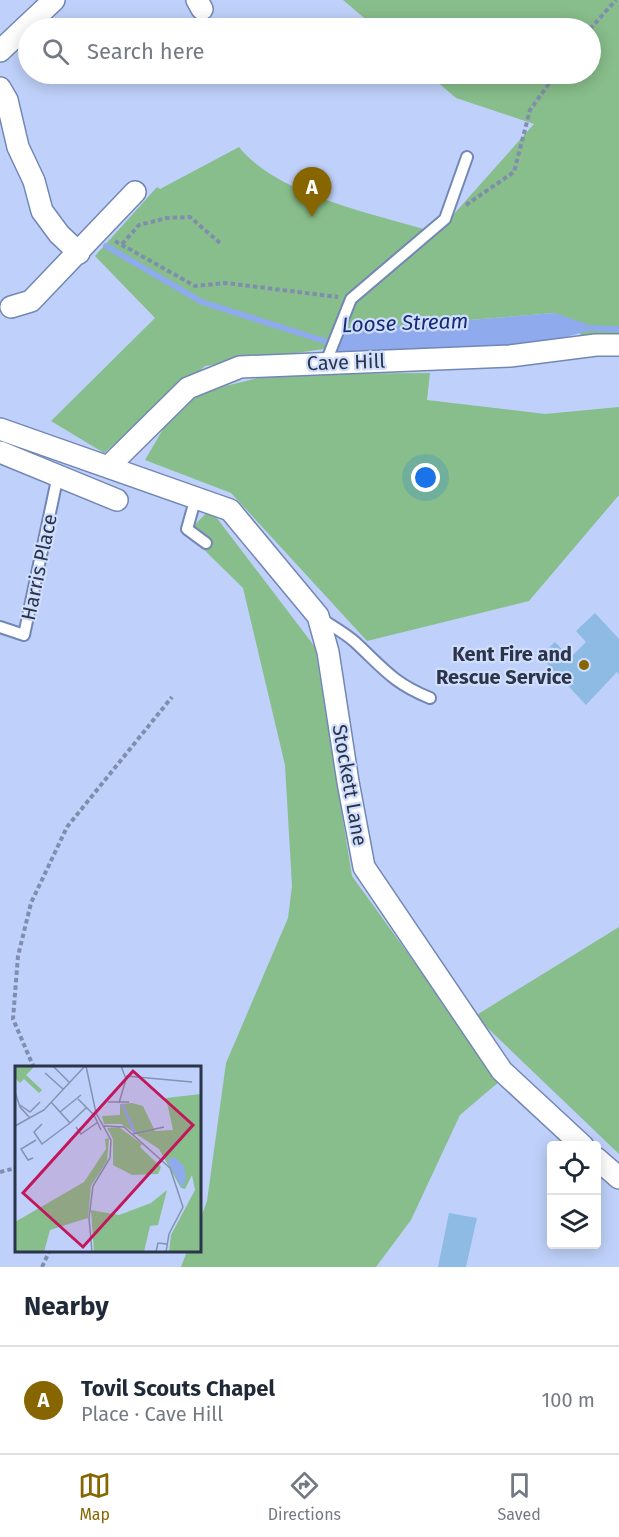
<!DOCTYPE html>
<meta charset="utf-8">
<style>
body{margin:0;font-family:"Fira Sans",sans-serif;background:#f2f2f3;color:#1f2937}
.controls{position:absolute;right:18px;bottom:18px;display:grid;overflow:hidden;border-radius:6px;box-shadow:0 3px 15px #0003}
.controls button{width:54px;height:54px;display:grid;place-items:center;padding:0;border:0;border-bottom:2px solid #e0e1e3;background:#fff;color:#1f2937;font:30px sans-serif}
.you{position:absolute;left:426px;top:478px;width:21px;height:21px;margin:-15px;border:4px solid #fff;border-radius:50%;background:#1a73e8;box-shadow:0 0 0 9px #1a73e833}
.badge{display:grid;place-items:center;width:39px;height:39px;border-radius:50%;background:#876601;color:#fff;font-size:20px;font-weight:700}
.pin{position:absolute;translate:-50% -50px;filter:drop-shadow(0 2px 3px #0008)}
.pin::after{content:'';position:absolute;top:32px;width:21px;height:18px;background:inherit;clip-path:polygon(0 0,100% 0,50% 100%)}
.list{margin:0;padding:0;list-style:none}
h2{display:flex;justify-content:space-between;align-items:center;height:78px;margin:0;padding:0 24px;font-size:26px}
h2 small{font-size:20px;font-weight:400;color:#747a83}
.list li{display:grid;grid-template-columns:39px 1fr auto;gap:18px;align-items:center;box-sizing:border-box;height:108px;padding:0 24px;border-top:2px solid #e0e1e3}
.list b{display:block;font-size:22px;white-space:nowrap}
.list p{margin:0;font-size:20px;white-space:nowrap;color:#747a83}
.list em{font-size:20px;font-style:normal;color:#747a83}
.icon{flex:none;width:33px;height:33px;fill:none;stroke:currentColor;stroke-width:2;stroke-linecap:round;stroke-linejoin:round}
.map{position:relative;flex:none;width:619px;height:1267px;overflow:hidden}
.search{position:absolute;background:#fff;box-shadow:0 3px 15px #0003;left:18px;right:18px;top:18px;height:66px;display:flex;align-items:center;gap:15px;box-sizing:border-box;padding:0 21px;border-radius:33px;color:#747a83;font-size:22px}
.sheet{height:186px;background:#fff}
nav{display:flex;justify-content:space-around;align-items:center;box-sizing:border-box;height:84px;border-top:2px solid #e0e1e3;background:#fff;font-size:16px;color:#747a83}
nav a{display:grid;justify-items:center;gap:3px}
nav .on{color:#876601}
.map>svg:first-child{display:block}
.green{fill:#88be8b}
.water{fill:#8fabed}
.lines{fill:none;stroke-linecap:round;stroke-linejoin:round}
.stream{stroke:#8fabed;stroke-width:6}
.building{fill:#8ebbe3}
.service-casing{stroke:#7287b6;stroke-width:14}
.minor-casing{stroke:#7287b6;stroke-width:24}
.path{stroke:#808eae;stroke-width:4;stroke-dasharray:4.5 3;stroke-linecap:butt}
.service{stroke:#fff;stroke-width:10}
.minor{stroke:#fff;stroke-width:21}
.poi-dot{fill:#876601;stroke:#d0defd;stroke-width:2}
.labels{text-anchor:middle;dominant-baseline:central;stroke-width:4.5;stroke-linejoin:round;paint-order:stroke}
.street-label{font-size:20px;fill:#2b3448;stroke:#d0defd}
.poi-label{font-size:20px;font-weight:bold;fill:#2b3448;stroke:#d0defd;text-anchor:end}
.water-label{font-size:21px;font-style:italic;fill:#152b76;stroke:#d0defd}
.inset-river{fill:none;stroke:#8fabed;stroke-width:3}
.inset-road{fill:none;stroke:#8492b3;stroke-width:1.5}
.view{fill:#c2185b;fill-opacity:0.15;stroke:#c2185b;stroke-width:3}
.inset-edge{fill:none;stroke:#2b3448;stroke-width:3}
</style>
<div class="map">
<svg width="619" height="1267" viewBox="0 0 619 1267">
<rect width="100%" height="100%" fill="#bfd1fa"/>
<g class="green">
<path d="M343,0H619V338H585L555,313L344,330L324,349L205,366L104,453L51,421L155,318L95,256L157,187L160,189L239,147C278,196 377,214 437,233L534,124L456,98L428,74H590V28H376Z"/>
<path d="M430,373L427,400L545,414L619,407V495L529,601L367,641L231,493L145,460L173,412L205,391L274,374Z"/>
<path d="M210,509L315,647L352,876L500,1081L460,1115L411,1220L376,1267H181L187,1251L200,1250V1220L207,1201L226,1063L288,918L292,886L285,765L243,588L187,533Z"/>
<path d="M619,927V1154L475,1016Z"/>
</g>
<path class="water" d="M555,313L598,328L548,342L336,357L344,330Z"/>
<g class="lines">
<g class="stream">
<path d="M106,246L202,302L334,344"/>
<path d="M590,328L619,329"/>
</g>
</g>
<g class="building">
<path d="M595,613L619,639V675L617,672L586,705L540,656L555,642L570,658L586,642L576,631Z"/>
<path d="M449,1213L477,1218L466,1267H438Z"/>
</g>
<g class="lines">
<g class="service-casing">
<g id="service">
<path d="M326,362L351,299L445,219L467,157"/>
<path d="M196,497L187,529L206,543"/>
<path d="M320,618C332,626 345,633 355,642C383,668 393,683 430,698"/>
<path d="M0,627L24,635L58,475"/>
</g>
</g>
<g class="minor-casing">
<g id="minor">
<path d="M197,0L202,9"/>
<path d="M0,51L54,0"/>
<path d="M0,88L7,100L18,147L34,181L42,211L59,234L79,253"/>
<path d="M11,307L31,301L135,192"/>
<path d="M0,429L230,510L318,616L328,652L348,782L364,867L502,1071L583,1146"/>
<path d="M0,452L117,500"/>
<path d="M109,466L188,388L240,367L510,356L596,345H619"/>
<path d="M596,1158L619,1178"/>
</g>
</g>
<g class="path">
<path d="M590,29L616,0"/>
<path d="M466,205L514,172L530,110L556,74"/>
<path d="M115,241L195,286L226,283L338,297"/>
<path d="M122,244L139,225L167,218L190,217L221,244"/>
<path d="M34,1068L13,1019L18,956L31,903L67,827L172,697"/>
<path d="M0,1172L16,1168"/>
<path d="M42,1267L50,1250"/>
</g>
<use href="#service" class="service"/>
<use href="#minor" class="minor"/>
</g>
<circle class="poi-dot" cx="584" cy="665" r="6"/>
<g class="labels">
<g class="street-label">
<text transform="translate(346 362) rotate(-2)">Cave Hill</text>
<text transform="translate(39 567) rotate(-78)">Harris Place</text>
<text transform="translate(350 785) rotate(80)">Stockett Lane</text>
</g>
<g class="poi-label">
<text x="572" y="654">Kent Fire and<tspan x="572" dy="23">Rescue Service</tspan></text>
</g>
<g class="water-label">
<text transform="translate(405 323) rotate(-2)">Loose Stream</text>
</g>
</g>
<g transform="translate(15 1066)">
<rect width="186" height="186" fill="#bfd1fa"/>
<path d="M0,0H20L11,9L27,24L24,27L9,13L5,17L0,12ZM186,28V186H154L156,169L180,124L177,109L170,123L166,122L144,83L106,58H89L87,50L105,49V38L117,37L128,40L140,65L158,64L151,32ZM104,61L127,78L125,81L146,101L143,108L117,109L98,99V73L92,62ZM94,72L92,95L76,120L73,152L35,164L29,186H0V156L69,116L91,83L90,73ZM152,124L143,159L135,160L129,186H79L76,144L104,149L136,137Z" fill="#88be8b"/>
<path d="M159,91L169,100L171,113L167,122L152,94Z" fill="#8fabed"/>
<path class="inset-river" d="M107,38L120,67"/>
<path class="inset-road" d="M38,0L54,16M71,0L81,47L96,74L95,92L78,120L74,152L77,186M30,7L48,23M111,10L177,16M0,26L5,41L15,52M63,33L79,49L86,64M93,36H114M104,37L111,13L106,0M5,39L15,46L25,36M45,46L66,29M55,57L71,42M27,58L19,66L27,78L55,57L36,36M0,60L29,44L70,0M89,60L109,61L155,102L168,141L154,168L151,186M61,61L66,68L83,56M118,68L149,61M18,92L13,94L6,83L21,74M141,186L143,177L152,178"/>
<path class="view" d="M118,5L178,59L68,181L8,127Z"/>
<rect width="186" height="186" class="inset-edge"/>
</g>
</svg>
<div class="controls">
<button><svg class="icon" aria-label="locate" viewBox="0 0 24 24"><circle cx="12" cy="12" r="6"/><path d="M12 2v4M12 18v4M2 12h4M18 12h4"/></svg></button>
<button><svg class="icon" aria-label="layers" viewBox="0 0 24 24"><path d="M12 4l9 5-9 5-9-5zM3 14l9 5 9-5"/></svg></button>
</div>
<div class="you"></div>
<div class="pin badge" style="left:312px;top:217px">A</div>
<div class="search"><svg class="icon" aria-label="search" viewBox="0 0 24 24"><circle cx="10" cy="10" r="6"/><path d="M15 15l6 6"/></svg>Search here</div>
</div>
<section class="sheet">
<h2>Nearby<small></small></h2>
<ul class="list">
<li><span class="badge">A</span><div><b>Tovil Scouts Chapel</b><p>Place · Cave Hill</p></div><em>100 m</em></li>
</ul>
</section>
<nav>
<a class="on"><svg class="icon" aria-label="map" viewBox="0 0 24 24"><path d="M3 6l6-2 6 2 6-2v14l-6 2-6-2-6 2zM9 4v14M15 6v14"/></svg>Map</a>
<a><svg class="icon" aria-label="directions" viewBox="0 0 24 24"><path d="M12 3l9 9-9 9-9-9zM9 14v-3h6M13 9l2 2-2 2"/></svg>Directions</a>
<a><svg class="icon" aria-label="saved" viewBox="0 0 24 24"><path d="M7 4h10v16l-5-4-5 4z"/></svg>Saved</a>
</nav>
